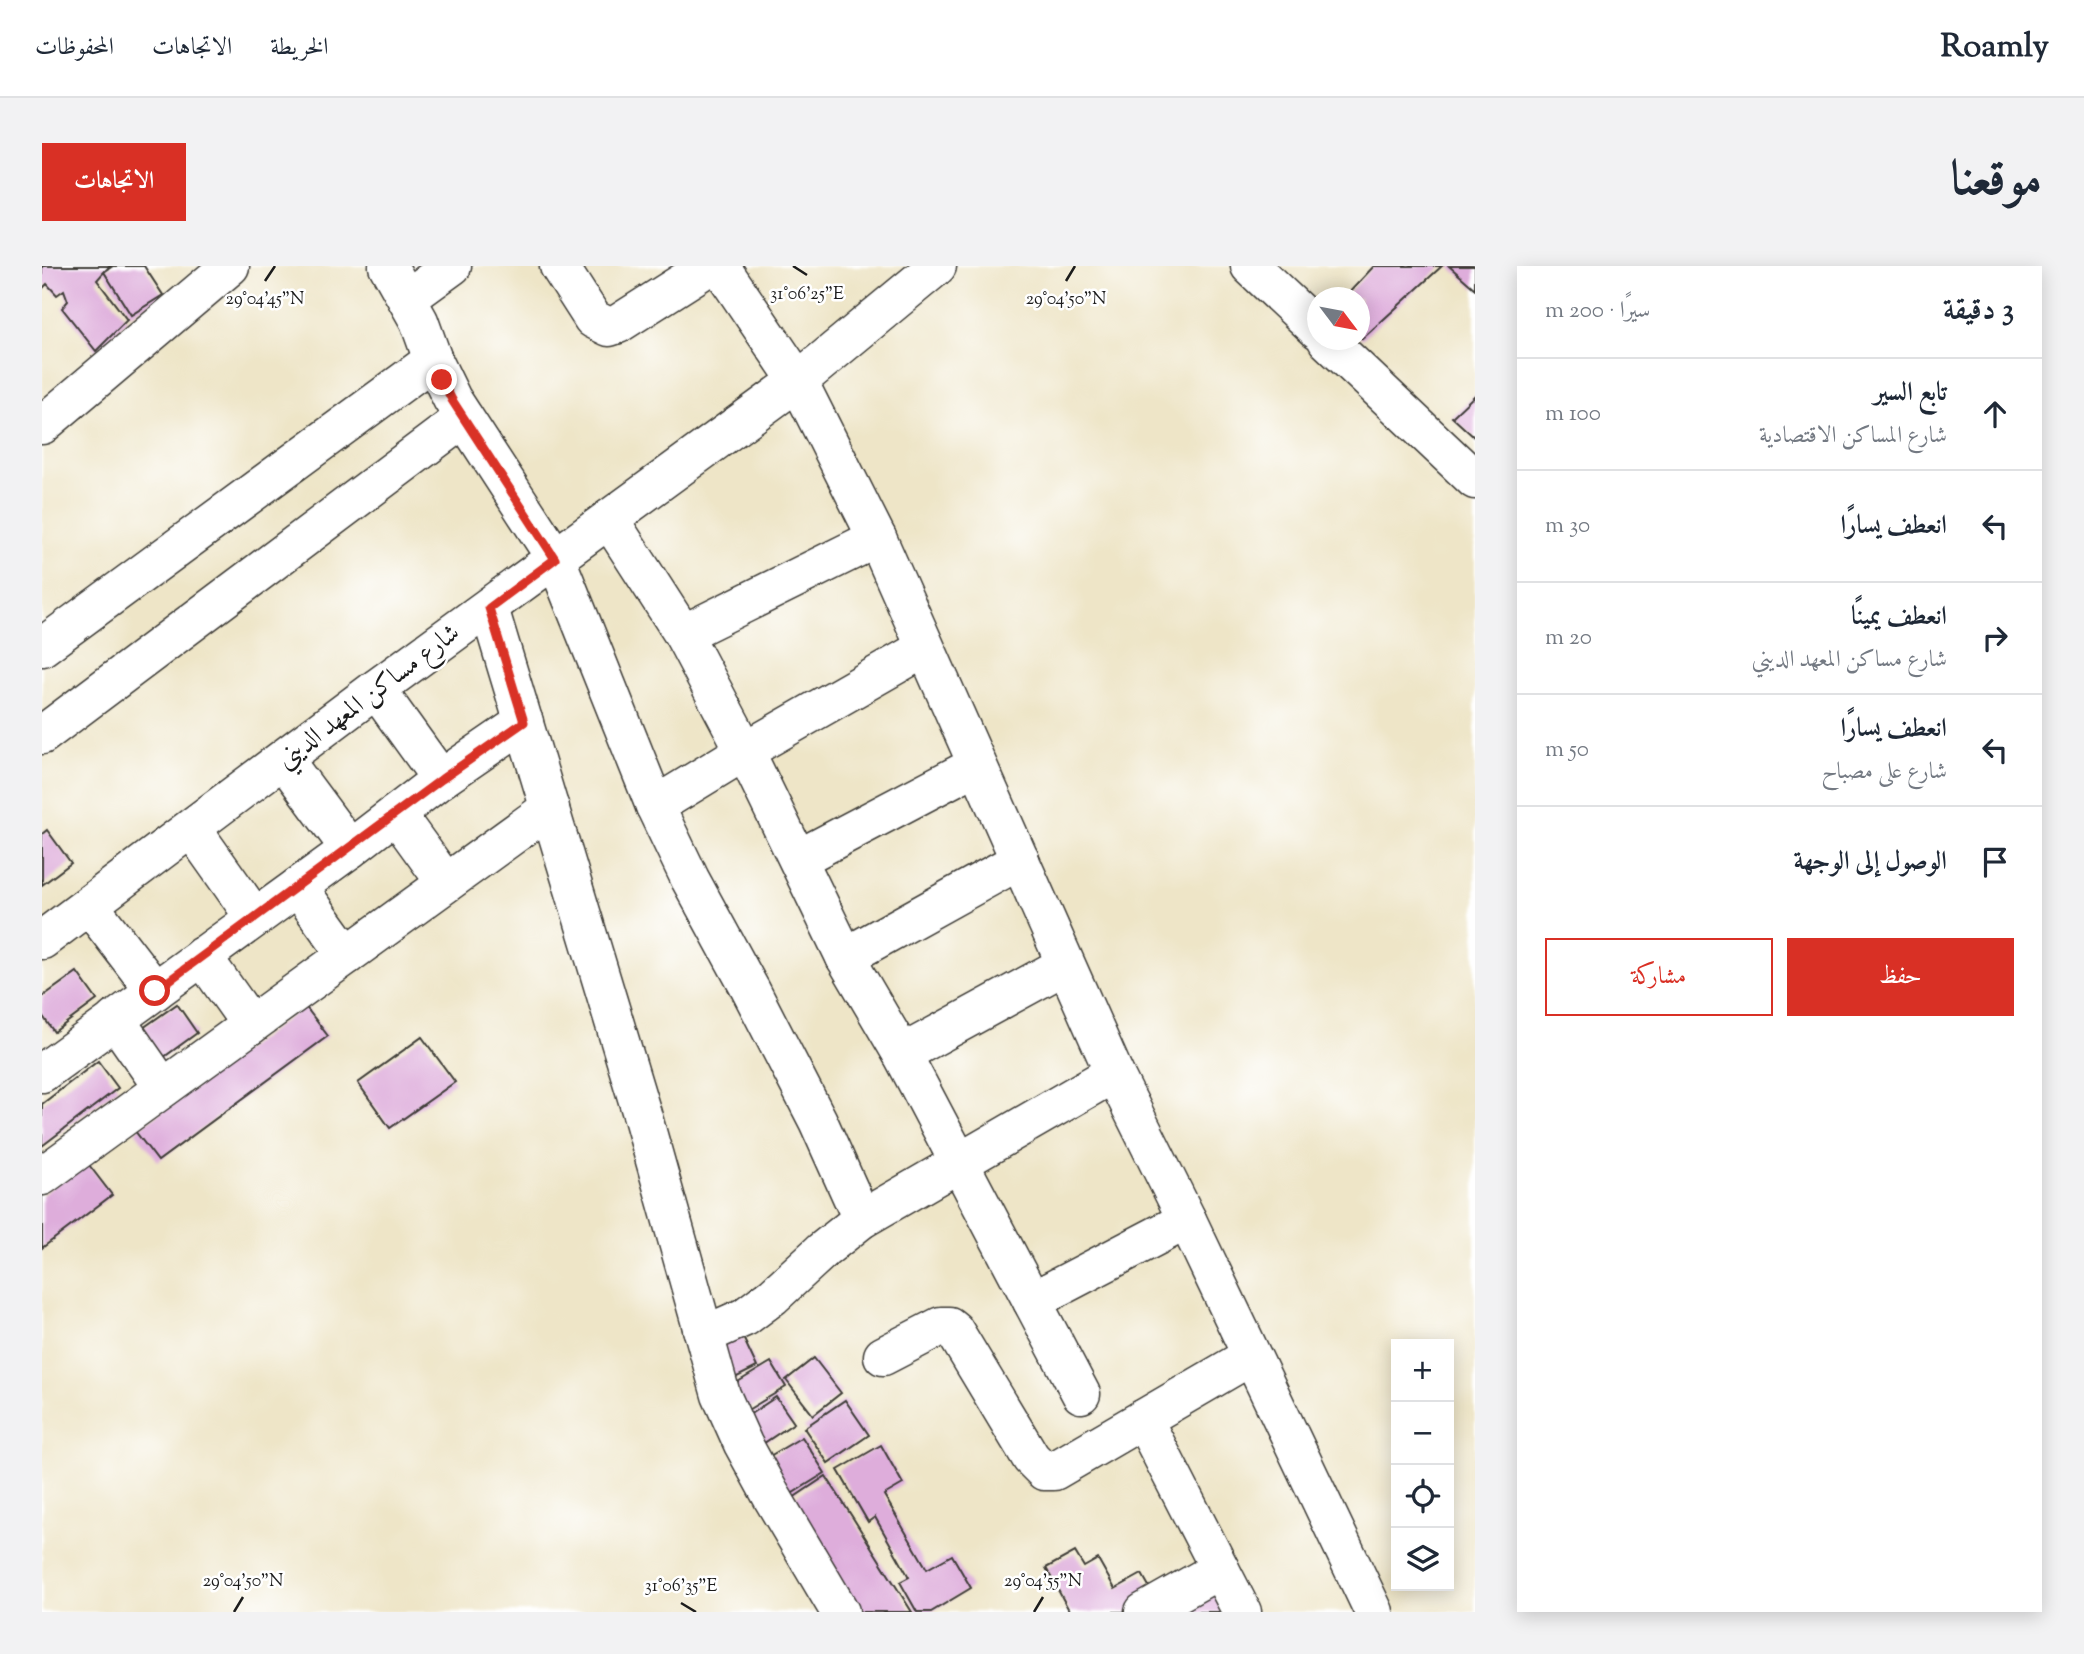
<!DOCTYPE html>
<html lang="ar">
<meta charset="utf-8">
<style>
body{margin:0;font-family:"Sorts Mill Goudy",Amiri,serif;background:#f2f2f3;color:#1f2937;direction:rtl}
.controls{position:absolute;right:21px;bottom:21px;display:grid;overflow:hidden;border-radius:0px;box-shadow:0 4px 18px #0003}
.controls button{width:63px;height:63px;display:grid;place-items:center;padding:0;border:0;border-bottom:2px solid #e0e1e3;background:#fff;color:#1f2937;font:35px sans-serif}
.compass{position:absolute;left:1265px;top:21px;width:63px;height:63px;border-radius:50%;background:#fff;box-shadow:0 4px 18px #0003;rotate:122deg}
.stop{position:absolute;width:21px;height:21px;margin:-16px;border:5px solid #d93025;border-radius:50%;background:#fff}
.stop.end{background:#d93025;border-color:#fff;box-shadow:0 2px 7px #0008}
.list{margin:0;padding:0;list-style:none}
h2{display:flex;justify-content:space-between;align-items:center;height:91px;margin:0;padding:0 28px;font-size:30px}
h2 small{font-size:23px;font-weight:400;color:#747a83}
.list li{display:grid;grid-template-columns:46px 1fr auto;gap:21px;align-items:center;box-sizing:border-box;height:112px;padding:0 28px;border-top:2px solid #e0e1e3}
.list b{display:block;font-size:26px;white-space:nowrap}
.list p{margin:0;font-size:23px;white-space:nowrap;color:#747a83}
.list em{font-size:23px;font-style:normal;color:#747a83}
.actions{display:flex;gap:14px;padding:21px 28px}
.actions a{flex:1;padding:16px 0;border:2px solid #d93025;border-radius:0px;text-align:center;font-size:24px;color:#d93025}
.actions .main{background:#d93025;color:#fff}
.icon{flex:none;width:38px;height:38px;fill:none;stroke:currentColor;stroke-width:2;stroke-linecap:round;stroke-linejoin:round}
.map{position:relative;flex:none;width:1433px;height:1346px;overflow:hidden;direction:ltr;border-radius:0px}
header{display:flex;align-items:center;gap:42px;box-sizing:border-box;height:98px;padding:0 35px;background:#fff;border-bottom:2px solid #e0e1e3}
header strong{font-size:33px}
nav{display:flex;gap:38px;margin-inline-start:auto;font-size:24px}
.intro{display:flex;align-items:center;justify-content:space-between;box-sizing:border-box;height:168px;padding:0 42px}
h1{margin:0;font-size:49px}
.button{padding:18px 32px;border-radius:0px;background:#d93025;color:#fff;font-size:24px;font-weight:700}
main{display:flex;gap:42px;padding:0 42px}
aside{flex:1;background:#fff;border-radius:0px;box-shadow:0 4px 18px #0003}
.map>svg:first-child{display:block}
.building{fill:#deaddb}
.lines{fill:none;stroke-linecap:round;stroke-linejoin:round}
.minor-casing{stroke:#3c3a36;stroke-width:41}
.minor{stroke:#fff;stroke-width:38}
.route{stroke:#d93025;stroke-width:9}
.ticks{fill:none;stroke:#1c1c1c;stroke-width:2.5}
.labels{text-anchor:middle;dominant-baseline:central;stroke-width:5;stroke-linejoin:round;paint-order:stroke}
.street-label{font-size:26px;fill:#1c1c1c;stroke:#fff}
.ticks-label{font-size:18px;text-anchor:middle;fill:#1c1c1c;stroke:#fff;stroke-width:5;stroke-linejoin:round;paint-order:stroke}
</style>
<header>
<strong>Roamly</strong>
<nav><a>الخريطة</a><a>الاتجاهات</a><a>المحفوظات</a></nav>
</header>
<div class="intro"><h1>موقعنا</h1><a class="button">الاتجاهات</a></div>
<main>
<aside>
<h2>3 دقيقة<small>سيرًا · 200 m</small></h2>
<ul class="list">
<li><svg class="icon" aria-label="ahead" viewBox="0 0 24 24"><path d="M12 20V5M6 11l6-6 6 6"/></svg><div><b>تابع السير</b><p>شارع المساكن الاقتصادية</p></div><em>100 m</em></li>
<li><svg class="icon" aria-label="left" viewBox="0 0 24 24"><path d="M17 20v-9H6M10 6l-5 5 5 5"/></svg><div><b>انعطف يسارًا</b></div><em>30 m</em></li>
<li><svg class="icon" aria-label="right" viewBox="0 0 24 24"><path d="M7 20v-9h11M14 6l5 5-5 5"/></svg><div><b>انعطف يمينًا</b><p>شارع مساكن المعهد الديني</p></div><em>20 m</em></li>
<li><svg class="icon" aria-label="left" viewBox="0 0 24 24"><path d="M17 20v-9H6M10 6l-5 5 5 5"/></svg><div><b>انعطف يسارًا</b><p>شارع على مصباح</p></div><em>50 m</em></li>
<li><svg class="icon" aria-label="arrive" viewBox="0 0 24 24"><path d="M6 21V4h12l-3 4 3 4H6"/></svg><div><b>الوصول إلى الوجهة</b></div></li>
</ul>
<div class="actions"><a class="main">حفظ</a><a>مشاركة</a></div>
</aside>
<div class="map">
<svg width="1433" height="1346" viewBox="0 0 1433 1346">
<rect width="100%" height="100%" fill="#fff"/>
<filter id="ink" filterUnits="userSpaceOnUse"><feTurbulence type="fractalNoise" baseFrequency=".0143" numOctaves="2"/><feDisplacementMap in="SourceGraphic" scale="14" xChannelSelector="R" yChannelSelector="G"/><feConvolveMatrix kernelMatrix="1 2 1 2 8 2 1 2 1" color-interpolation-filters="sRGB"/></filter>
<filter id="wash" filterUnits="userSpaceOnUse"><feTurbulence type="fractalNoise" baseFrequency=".00686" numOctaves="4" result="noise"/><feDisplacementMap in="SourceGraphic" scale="28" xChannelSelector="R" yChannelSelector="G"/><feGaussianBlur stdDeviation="1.57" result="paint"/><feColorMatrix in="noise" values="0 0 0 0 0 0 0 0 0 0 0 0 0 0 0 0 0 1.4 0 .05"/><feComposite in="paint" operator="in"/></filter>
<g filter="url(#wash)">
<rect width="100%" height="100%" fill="#eee5c7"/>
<g id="blocks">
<g class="building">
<path d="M0,0H68L62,6L71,0H102L121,29L89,49L62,6L55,14L85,54L54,85L20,42L26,35L22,24L15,29L5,18L0,23Z"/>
<path d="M1332,0H1400L1320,73L1318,71V32H1302Z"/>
<path d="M1407,0H1433V23Z"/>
<path d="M1433,129V172L1410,151Z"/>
<path d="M5,564L29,597L0,619V568Z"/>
<path d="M35,706L55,734L12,766L0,749V731Z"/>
<path d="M135,738L155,767L111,799L91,769Z"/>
<path d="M263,740L286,770L116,895L93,865Z"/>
<path d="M380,771L413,816L348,862L316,817Z"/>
<path d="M56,795L76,822L0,880V838Z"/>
<path d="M44,895L70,929L0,982V929Z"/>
<path d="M698,1065L715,1101L683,1117L665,1081Z"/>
<path d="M772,1092L799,1127L771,1149L744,1114Z"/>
<path d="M729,1096L744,1121L699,1148L684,1123Z"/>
<path d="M734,1131L752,1157L716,1181L698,1155Z"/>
<path d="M803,1134L827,1169L786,1197L762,1162Z"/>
<path d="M760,1171L783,1207L738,1235L716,1197Z"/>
<path d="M839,1179L861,1218L842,1229L885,1303L910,1289L929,1322L889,1346H875L858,1316L867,1311L833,1251L826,1256L796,1204Z"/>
<path d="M784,1210L811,1252L870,1346H815L745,1236Z"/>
<path d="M1033,1286L1042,1301L1056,1293L1073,1323L1100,1308L1117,1338L1102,1346H1028L1004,1302Z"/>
<path d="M1176,1317L1191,1346H1119Z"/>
</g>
</g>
</g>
<g filter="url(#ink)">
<use href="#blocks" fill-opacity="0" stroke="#3c3a36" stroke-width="2"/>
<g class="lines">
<g class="minor-casing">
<g id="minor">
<path d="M346,0L377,55L391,94L410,133L514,293L613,540L648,613L708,723L776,855L820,953"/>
<path d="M517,0L551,53L567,61L576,58L667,0"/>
<path d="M678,0L756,115L835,272L1072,807L1145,954L1332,1346"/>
<path d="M1208,0L1276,64"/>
<path d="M366,32L410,0"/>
<path d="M1285,74L1433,214"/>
<path d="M0,159L188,0"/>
<path d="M567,253L641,368L703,485L803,691L860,788L1039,1128"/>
<path d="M447,342L600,848L679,1129L701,1178L730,1231L798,1346"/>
<path d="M641,368L835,272"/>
<path d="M0,381L391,94"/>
<path d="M334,423L399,513"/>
<path d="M0,469L422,152"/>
<path d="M242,494L308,583"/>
<path d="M613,540L703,485L883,382"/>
<path d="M354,548L404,617"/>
<path d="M150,563L213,652"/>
<path d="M756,593L935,499"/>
<path d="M256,621L305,689"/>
<path d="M47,639L113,725"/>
<path d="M0,674L334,423L756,115L895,0"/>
<path d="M160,690L209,759"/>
<path d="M803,691L978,594"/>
<path d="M73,753L121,822"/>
<path d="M860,788L1023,699"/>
<path d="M0,807L308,583L399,513L482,456"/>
<path d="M0,910L508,542"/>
<path d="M990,1035L1145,954"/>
<path d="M660,1063H676L703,1051L731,1030L781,984L820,953L1072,807"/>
<path d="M841,1090L899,1060H907L912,1064L989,1192L1002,1205H1012L1209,1090"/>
<path d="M1101,1153L1200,1346"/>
<path d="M1102,1346L1178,1303"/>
</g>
</g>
<use href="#minor" class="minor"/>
</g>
</g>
<g class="lines" filter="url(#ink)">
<path class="route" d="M113,725L400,513L482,456L447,342L513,293L410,134L400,114"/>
</g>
<path class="ticks" d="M751,0L765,9M223,15L233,0M1024,15L1033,0M639,1337L654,1346M192,1346L201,1331M992,1346L1001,1331"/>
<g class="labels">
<g class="street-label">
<text transform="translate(327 431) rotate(-37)">شارع مساكن المعهد الديني</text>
</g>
</g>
<g class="ticks-label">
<text x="765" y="33">31°06'25"E</text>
<text x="223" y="38">29°04'45"N</text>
<text x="1024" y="38">29°04'50"N</text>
<text x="201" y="1320">29°04'50"N</text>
<text x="1001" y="1320">29°04'55"N</text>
<text x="639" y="1325">31°06'35"E</text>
</g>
</svg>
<div class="controls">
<button>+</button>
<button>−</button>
<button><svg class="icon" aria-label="locate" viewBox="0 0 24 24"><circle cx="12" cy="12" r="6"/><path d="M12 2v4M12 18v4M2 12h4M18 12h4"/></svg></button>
<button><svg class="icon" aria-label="layers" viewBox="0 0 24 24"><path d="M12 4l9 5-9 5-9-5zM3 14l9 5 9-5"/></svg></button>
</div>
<svg class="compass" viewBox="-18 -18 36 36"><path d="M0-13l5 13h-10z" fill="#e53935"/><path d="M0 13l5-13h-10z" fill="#747a83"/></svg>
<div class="stop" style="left:113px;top:725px"></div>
<div class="stop end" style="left:400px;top:114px"></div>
</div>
</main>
